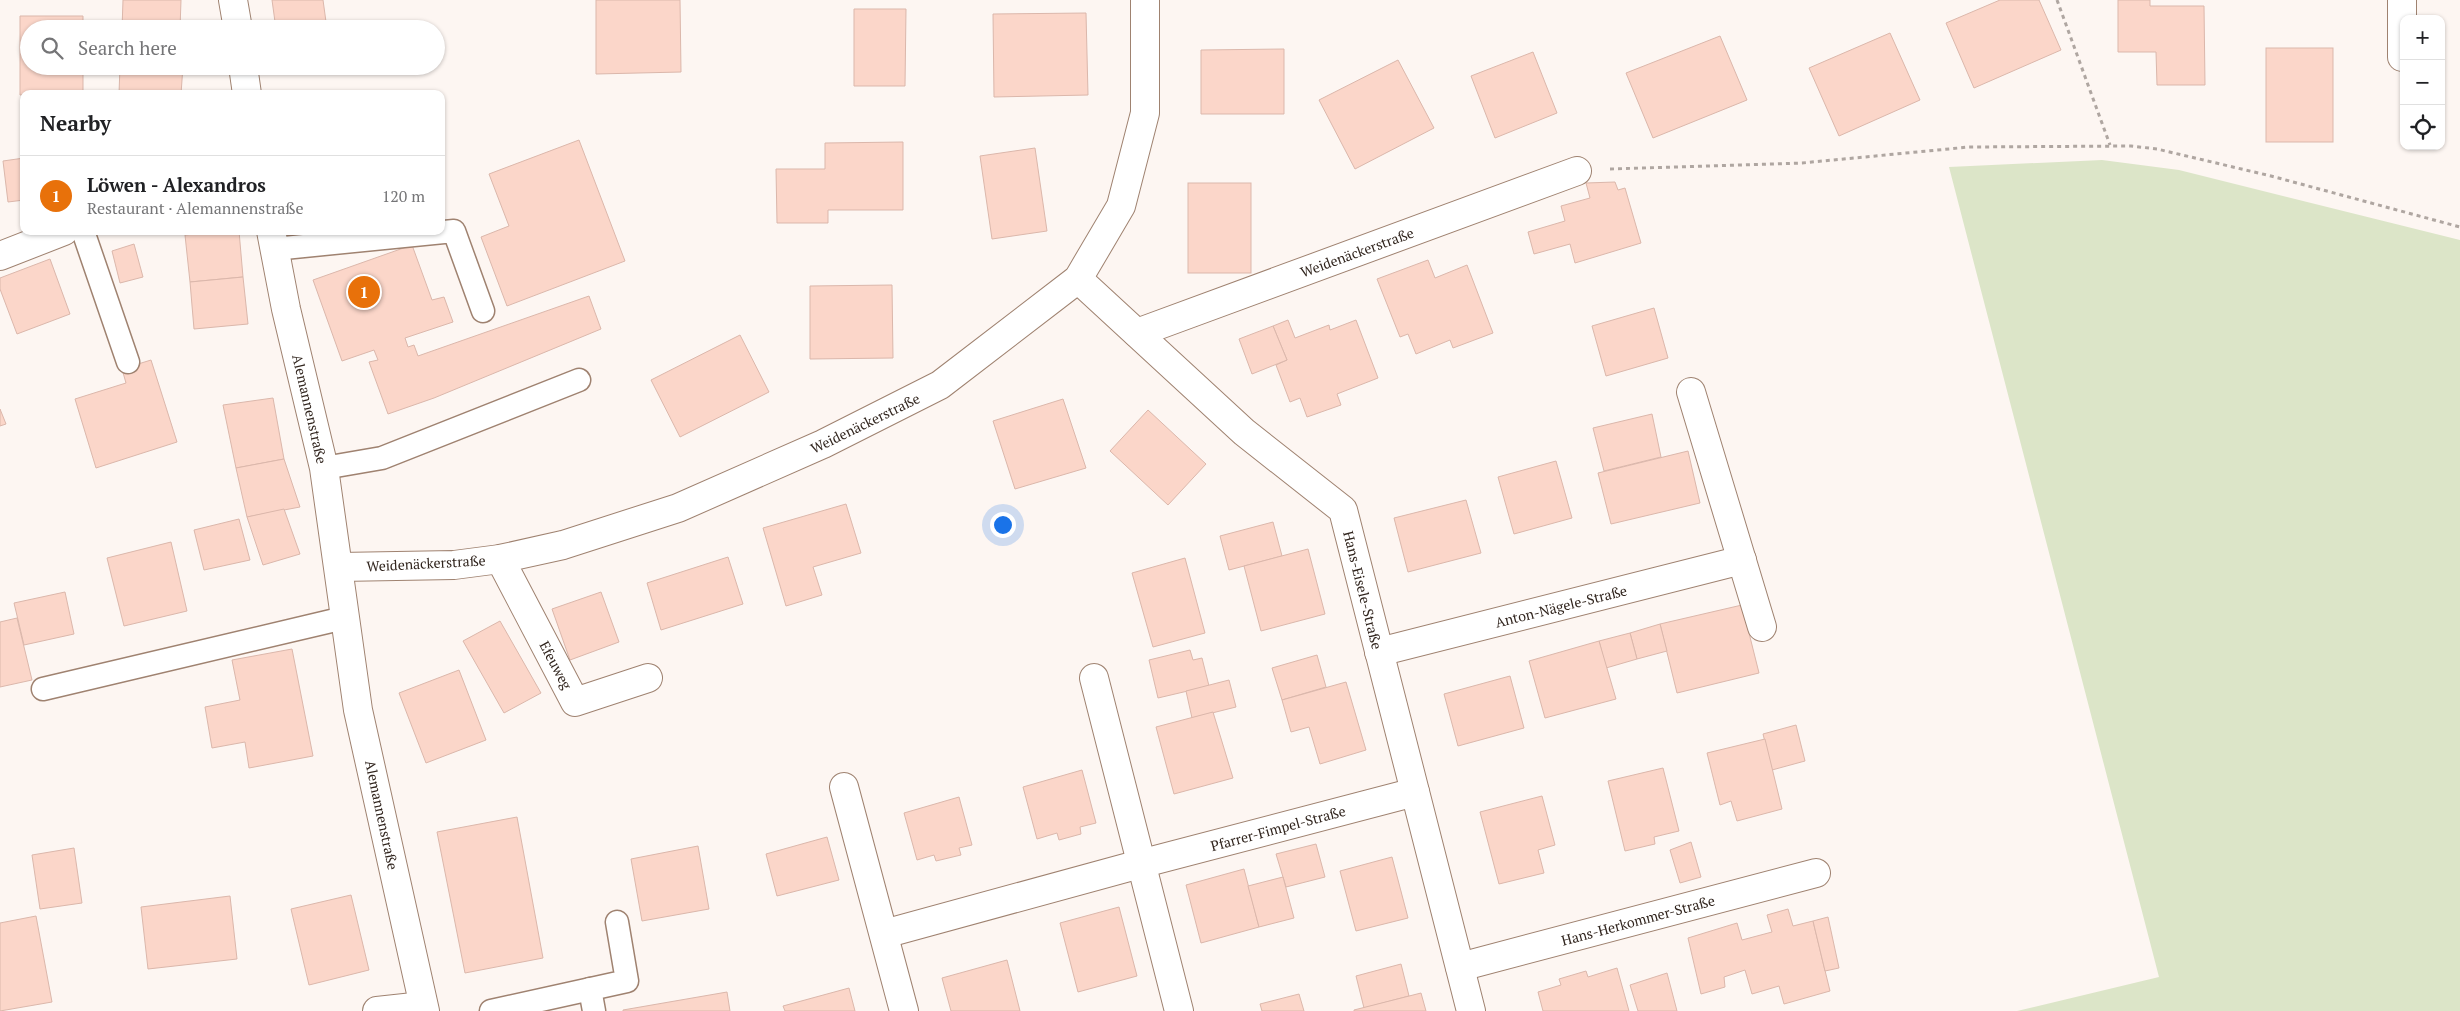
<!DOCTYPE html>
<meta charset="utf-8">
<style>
body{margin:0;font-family:"PT Serif",serif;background:#f2f2f2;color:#202124}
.controls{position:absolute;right:15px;top:15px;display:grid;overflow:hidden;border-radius:10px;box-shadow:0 1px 4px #0004}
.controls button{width:45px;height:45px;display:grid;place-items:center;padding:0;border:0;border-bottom:1px solid #e0e0e0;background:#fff;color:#202124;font:25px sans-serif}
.you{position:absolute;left:1002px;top:524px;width:18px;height:18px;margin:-12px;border:4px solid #fff;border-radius:50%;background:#1a73e8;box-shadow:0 0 0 8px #1a73e833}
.badge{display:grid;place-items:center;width:32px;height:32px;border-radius:50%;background:#b82c61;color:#fff;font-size:16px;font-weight:700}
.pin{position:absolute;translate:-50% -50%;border:2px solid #fff;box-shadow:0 1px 5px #0006}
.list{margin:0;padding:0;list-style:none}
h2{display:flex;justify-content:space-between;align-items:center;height:65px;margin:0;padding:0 20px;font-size:21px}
h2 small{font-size:16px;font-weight:400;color:#757577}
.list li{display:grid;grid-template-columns:32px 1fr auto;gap:15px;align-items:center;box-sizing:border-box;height:80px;padding:0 20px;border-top:1px solid #e0e0e0}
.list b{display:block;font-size:19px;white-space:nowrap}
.list p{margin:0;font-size:16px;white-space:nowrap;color:#757577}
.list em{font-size:16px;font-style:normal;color:#757577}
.icon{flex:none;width:28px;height:28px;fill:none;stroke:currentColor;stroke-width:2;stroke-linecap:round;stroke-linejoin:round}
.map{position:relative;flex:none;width:2460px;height:1011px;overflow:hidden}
.search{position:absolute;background:#fff;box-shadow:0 1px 4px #0004;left:20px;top:20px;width:425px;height:55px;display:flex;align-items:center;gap:12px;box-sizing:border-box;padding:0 18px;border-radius:28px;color:#757577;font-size:19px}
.panel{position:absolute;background:#fff;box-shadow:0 1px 4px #0004;left:20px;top:90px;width:425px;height:145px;border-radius:10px}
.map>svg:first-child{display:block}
.green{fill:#dce5c8}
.building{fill:#fbd6c9;stroke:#dbb7ab}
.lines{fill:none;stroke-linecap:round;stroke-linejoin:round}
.service-casing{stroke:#9f8270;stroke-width:25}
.minor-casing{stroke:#9f8270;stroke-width:30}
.tertiary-casing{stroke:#9f8270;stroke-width:30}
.path{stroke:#afa6a1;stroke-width:3;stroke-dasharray:4 4;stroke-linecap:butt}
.service{stroke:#fff;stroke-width:22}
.minor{stroke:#fff;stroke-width:28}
.tertiary{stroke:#fff;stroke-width:28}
.labels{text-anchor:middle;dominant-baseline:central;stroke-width:4;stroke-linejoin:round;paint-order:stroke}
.street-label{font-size:14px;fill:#31251e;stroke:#fff}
</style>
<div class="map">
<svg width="2460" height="1011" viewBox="0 0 2460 1011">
<rect width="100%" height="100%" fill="#fdf6f2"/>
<path class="green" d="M2102,160L2179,170L2460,240V1011H2017L2159,977L1949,167Z"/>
<g class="building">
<path d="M123,0H181L180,29H122Z"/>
<path d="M272,0H323L327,29H276Z"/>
<path d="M596,0H680L681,72L596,74Z"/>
<path d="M2000,0H2039L2061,50L1974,88L1946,23Z"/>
<path d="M2118,0H2150V6H2204L2205,85H2157L2156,52H2118Z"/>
<path d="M854,9H906L905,86H854Z"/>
<path d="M1086,13L1088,95L994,97L993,14Z"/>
<path d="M20,16H83V29H29V66H83V94L20,95Z"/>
<path d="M1890,33L1920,100L1839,136L1809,68Z"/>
<path d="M1720,36L1747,100L1653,138L1626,73Z"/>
<rect x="2266" y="48" width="67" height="94"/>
<path d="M1284,49V114H1201V50Z"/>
<path d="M1533,52L1557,113L1495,138L1471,76Z"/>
<path d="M1398,60L1434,128L1355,169L1319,100Z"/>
<path d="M120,66H183L181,94H119Z"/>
<path d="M281,66H331L282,73Z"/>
<path d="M579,140L625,261L507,306L481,237L509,226L489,174Z"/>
<path d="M903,142V210H828V223H777L776,169H825V143Z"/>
<path d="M1035,148L1047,231L992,239L980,156Z"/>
<path d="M24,158V200L8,202L3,161Z"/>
<path d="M1615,182L1618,190L1625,188L1641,243L1575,263L1570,244L1534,254L1528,232L1565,221L1561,206L1590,198L1586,183Z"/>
<rect x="1188" y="183" width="63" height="90"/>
<path d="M223,231H239L243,277L190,282L185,235Z"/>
<path d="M134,244L143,277L120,283L112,251Z"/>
<path d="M412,245L432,300L444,297L453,322L405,338L408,347L414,345L418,356L589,296L601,329L434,398L388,414L369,362L378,360L374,350L342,361L313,280Z"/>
<path d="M50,259L70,314L17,334L0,289V278Z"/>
<path d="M1428,260L1435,278L1467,265L1493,333L1453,348L1450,340L1416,354L1408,334L1400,337L1377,279Z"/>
<path d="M243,277L248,324L194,329L190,282Z"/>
<path d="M892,285L893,358L810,359V286Z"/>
<path d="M1654,308L1668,358L1606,376L1592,326Z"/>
<path d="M1288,320L1295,338L1329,325L1330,330L1356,320L1378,378L1337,394L1341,405L1307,417L1300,398L1290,402L1276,365L1287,360L1273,326Z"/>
<path d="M1273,326L1287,360L1252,374L1239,339Z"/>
<path d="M740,335L769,392L680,437L651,380Z"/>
<path d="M151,360L177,442L96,468L75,399L126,383L122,369Z"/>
<path d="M273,398L284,459L236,468L223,405Z"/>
<path d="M1063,399L1086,468L1015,489L993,421Z"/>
<path d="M0,409L6,424L0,426Z"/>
<path d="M1148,410L1206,464L1168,505L1110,451Z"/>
<path d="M1652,414L1661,457L1604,471L1593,428Z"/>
<path d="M1688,451L1700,503L1611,524L1598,473Z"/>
<path d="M284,459L300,507L247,517L236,468Z"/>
<path d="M1556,461L1572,518L1514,534L1498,477Z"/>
<path d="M1466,500L1481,553L1408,572L1394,518Z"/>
<path d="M846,504L861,553L813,567L822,595L786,606L763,528Z"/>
<path d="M284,509L300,554L263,565L247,517Z"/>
<path d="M239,519L250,560L204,570L194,530Z"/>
<path d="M1273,522L1282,556L1229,570L1220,536Z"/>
<path d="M171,542L187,611L124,626L107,558Z"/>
<path d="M1308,549L1325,614L1261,631L1244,566Z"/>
<path d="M728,557L743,604L661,630L647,583Z"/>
<path d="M1185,558L1205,633L1153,647L1132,573Z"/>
<path d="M65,592L74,634L24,645L14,603Z"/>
<path d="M601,592L619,642L570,660L552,609Z"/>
<path d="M1742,605L1759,673L1677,693L1660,624Z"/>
<path d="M17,618L32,680L0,687V622Z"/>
<path d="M500,621L541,693L504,713L463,641Z"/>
<path d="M1660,624L1667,651L1637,659L1630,633Z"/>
<path d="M1630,633L1637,659L1606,668L1599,641Z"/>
<path d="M1599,641L1616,699L1545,718L1529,661Z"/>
<path d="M292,649L313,756L249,768L245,742L212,748L205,707L240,700L232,660Z"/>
<path d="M1190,650L1193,660L1202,658L1209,686L1158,698L1149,660Z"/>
<path d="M1317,655L1326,687L1282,700L1272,668Z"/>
<path d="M459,670L486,740L426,763L399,693Z"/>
<path d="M1510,676L1524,728L1458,746L1444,694Z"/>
<path d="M1229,680L1236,707L1192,718L1186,691Z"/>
<path d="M1346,682L1366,750L1320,764L1309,727L1291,732L1282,700Z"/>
<path d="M1213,712L1233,778L1174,794L1156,727Z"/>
<path d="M1796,725L1805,761L1772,770L1763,734Z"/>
<path d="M1765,739L1782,809L1737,821L1731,801L1720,805L1707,753Z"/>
<path d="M1663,768L1679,831L1654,837L1655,844L1625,851L1608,781Z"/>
<path d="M1082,770L1096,823L1080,827L1081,834L1059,840L1057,833L1037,839L1023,787Z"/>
<path d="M1542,796L1555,845L1538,850L1544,873L1499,884L1480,812Z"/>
<path d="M959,797L972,845L959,848L961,855L936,861L934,855L917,860L904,813Z"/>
<path d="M517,817L543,958L465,973L437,832Z"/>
<path d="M827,837L839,880L777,896L766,854Z"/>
<path d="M1691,842L1701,877L1680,883L1670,850Z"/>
<path d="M1316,844L1325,877L1286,887L1276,854Z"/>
<path d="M698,846L709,909L642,921L631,859Z"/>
<path d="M74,848L82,903L40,909L32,855Z"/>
<path d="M1392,857L1408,918L1356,931L1340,871Z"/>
<path d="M1244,869L1259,927L1201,943L1186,885Z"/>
<path d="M1283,877L1294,918L1259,927L1248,886Z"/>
<path d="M351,895L369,970L309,985L291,909Z"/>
<path d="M230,896L237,959L148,969L141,907Z"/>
<path d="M1119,907L1137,976L1078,992L1060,923Z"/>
<path d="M1788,909L1793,926L1813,921L1830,991L1784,1004L1779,986L1752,994L1745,970L1724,977L1725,987L1701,994L1688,938L1737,923L1742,940L1772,932L1767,915Z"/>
<path d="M36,916L52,1002L0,1011V923Z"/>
<path d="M1828,917L1839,968L1825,971L1813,921Z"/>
<path d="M1007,960L1020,1011H951L942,978Z"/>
<path d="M1401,964L1409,996L1364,1008L1356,976Z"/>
<path d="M1617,968L1629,1011H1543L1538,992L1561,985L1559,979L1586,971L1588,977Z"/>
<path d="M1667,973L1677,1011H1638L1630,985Z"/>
<path d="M849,988L855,1011H785L783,1006Z"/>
<path d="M727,992L730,1011H623V1010Z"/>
<path d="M1421,993L1426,1011H1354V1010Z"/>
<path d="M1299,994L1304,1011H1262L1260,1004Z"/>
</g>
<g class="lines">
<g class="service-casing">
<g id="service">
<path d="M83,231L128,362"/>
<path d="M274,249L454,231L483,311"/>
<path d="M324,468L382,458L579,380"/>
<path d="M43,689L344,618"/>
<path d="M590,989L594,1011"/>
<path d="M491,1011L627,981L617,922"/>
</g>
</g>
<g class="minor-casing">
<g id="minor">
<path d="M2402,57V0"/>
<path d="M0,256L64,231"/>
<path d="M1078,279L1244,432L1343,510L1471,1011"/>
<path d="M1137,333L1577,171"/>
<path d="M1691,392L1762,627"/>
<path d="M500,559L575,702L648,678"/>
<path d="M339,567L454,565L500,559L563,545L678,508L823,444L940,385L1078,279L1121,206L1145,113V0"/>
<path d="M1379,652L1742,560"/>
<path d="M1094,678L1179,1011"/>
<path d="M844,787L904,1011"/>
<path d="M884,934L1140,864L1415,792"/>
<path d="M1460,967L1816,873"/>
<path d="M377,1011L423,1006"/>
</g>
</g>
<g class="tertiary-casing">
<g id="tertiary">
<path d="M233,0L238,29"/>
<path d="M243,66L247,94"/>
<path d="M271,231L286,309L324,468L358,710L425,1011"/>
</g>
</g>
<g class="path">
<path d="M2057,0L2110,145"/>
<path d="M1610,169L1802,163L1969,147L2131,146L2157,149L2271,176L2460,227"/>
</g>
<use href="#service" class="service"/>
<use href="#minor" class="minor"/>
<use href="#tertiary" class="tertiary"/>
</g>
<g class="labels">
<g class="street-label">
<text transform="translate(1357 252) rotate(-20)">Weidenäckerstraße</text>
<text transform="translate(310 409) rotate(77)">Alemannenstraße</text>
<text transform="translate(865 423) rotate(-26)">Weidenäckerstraße</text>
<text transform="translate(426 563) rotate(-3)">Weidenäckerstraße</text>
<text transform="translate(1363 590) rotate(76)">Hans-Eisele-Straße</text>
<text transform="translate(1561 606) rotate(-14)">Anton-Nägele-Straße</text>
<text transform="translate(556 665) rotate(62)">Efeuweg</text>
<text transform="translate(382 815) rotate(78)">Alemannenstraße</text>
<text transform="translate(1278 828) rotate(-15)">Pfarrer-Fimpel-Straße</text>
<text transform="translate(1638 920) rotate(-15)">Hans-Herkommer-Straße</text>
</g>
</g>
</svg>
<div class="controls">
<button>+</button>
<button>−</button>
<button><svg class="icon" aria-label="locate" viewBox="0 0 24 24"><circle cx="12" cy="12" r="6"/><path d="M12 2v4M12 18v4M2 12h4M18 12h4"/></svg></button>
</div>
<div class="you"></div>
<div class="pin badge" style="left:364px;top:292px;background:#e8710a">1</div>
<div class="search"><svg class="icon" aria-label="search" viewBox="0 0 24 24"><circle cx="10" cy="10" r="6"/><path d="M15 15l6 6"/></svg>Search here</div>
<section class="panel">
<h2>Nearby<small></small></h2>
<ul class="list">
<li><span class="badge" style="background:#e8710a">1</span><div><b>Löwen - Alexandros</b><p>Restaurant · Alemannenstraße</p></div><em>120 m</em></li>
</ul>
</section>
</div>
